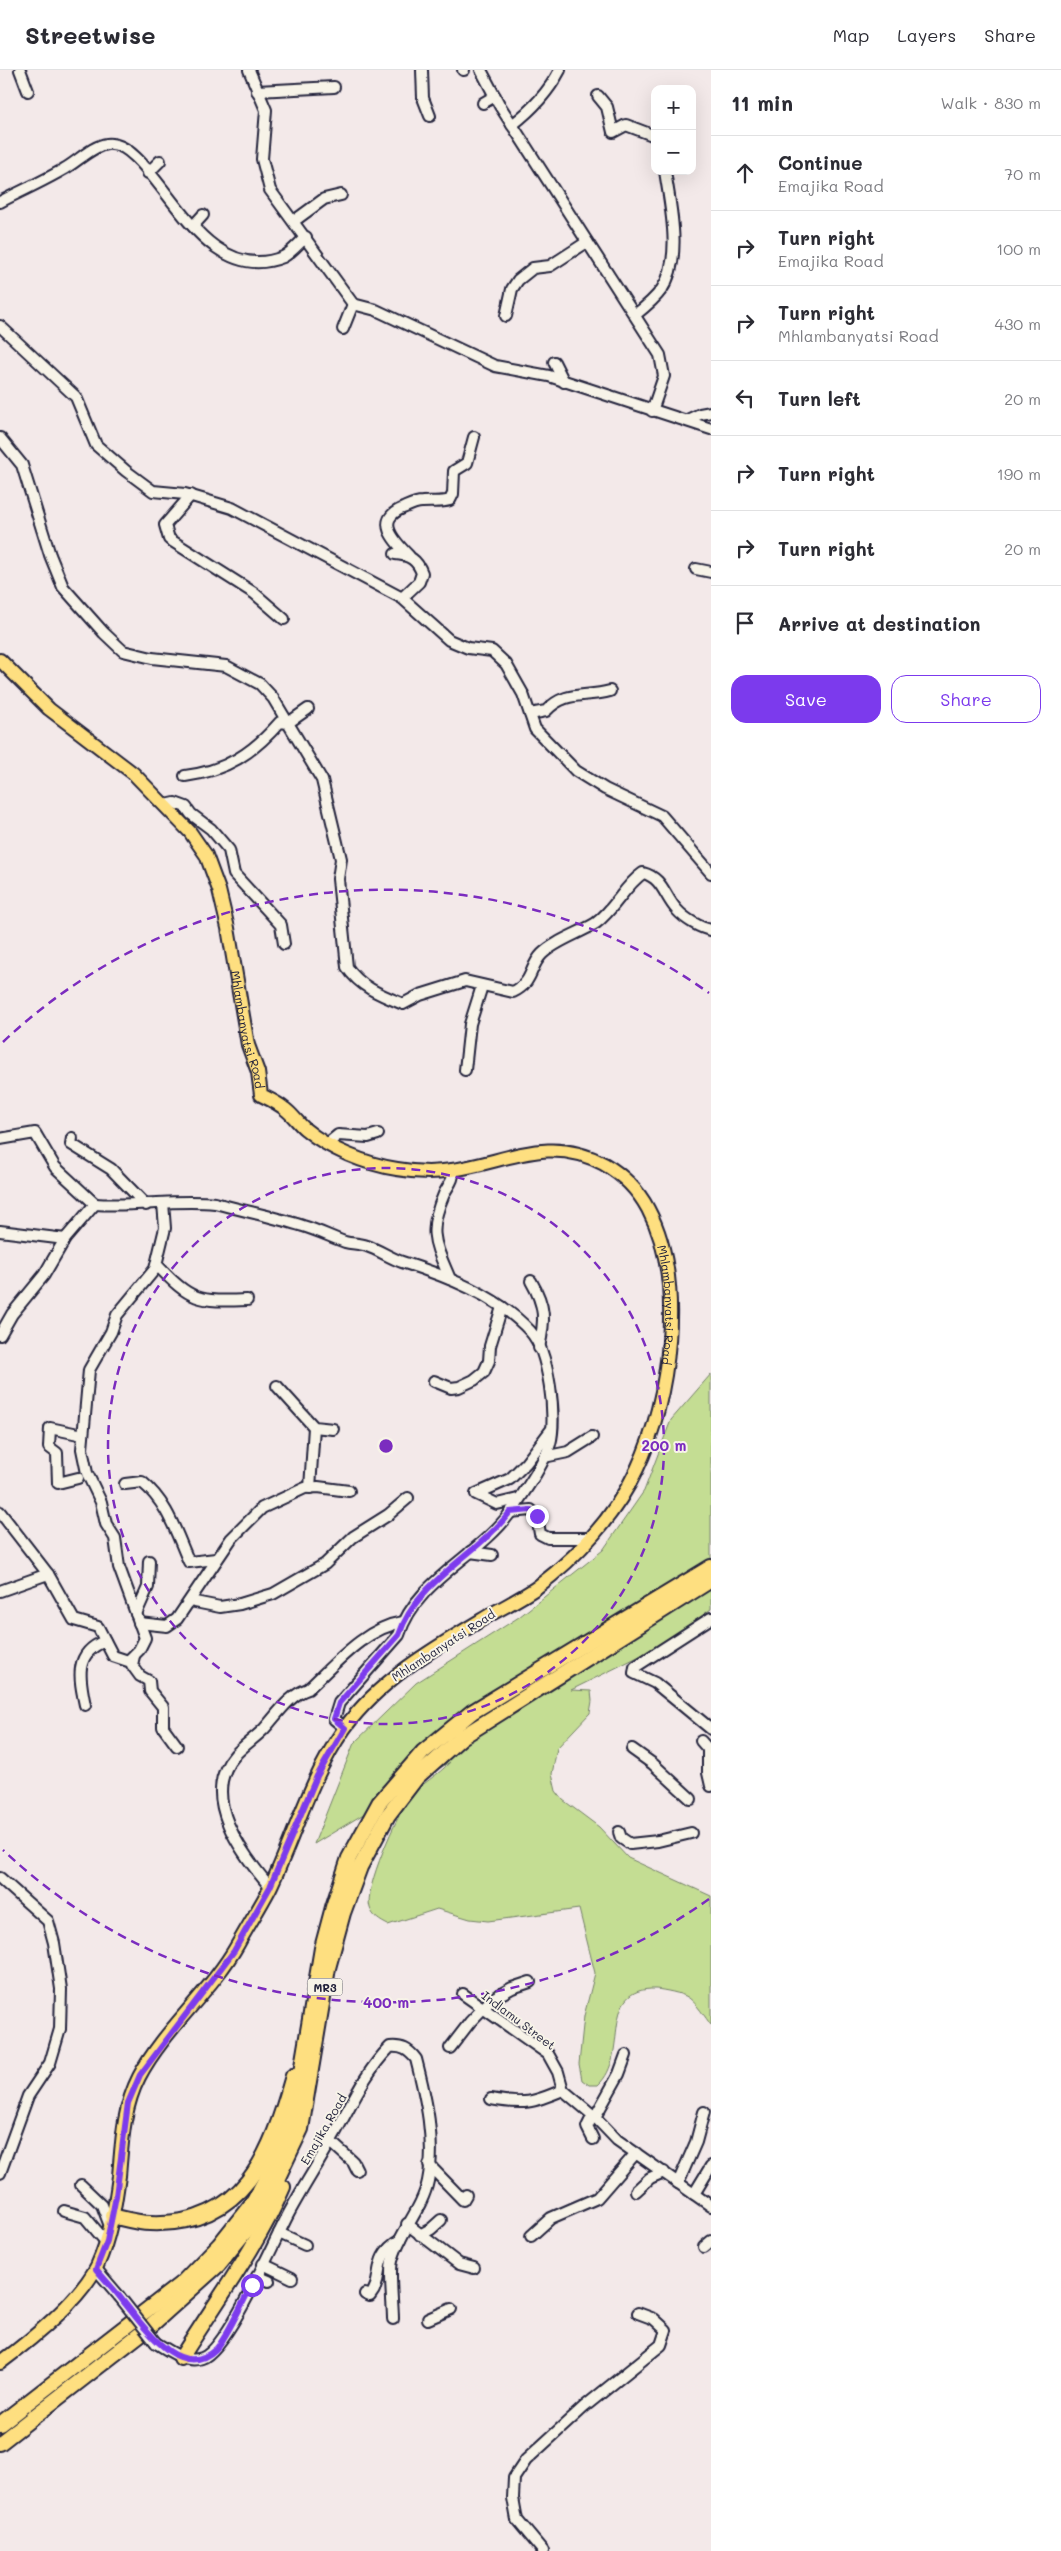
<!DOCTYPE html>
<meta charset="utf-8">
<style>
body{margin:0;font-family:Mali,sans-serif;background:#f2f2f3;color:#2b2b33}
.controls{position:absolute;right:15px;top:15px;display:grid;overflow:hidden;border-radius:10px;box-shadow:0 5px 20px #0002}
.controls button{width:45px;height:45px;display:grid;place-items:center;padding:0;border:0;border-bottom:1px solid #e1e1e2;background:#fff;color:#2b2b33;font:25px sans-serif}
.stop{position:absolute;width:15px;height:15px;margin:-11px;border:4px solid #7c3aed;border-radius:50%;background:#fff}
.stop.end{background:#7c3aed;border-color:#fff;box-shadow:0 1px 5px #0008}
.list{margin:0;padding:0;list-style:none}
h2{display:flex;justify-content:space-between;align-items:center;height:65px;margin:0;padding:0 20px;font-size:21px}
h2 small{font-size:16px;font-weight:400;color:#7c7c81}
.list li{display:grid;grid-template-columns:32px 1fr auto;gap:15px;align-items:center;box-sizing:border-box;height:75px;padding:0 20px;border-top:1px solid #e1e1e2}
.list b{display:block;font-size:19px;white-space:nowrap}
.list p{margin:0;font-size:16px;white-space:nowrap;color:#7c7c81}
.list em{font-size:16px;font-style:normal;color:#7c7c81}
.actions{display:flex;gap:10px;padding:15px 20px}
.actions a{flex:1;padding:11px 0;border:1px solid #7c3aed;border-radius:15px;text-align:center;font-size:18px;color:#7c3aed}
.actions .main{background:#7c3aed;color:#fff}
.icon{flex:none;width:28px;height:28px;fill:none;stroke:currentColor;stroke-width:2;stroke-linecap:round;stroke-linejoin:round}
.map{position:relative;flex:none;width:711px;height:2481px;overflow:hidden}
header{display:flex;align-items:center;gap:30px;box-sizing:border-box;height:70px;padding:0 25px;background:#fff;border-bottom:1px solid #e1e1e2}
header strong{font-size:24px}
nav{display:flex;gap:28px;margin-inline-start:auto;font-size:18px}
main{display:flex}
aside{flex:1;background:#fff}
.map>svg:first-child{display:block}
.green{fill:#c4dd93;stroke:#738067}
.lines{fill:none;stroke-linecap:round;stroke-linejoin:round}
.minor-casing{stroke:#22223b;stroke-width:14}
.major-casing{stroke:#22223b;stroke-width:16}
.highway-casing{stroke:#22223b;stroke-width:18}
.minor{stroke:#f7f3e8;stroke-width:10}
.major{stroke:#fedf80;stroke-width:12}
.highway{stroke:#fedf80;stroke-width:14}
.minor-bridge-casing{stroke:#22223b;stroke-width:14;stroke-linecap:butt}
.minor-bridge{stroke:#f7f3e8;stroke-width:10}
.route{stroke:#7c3aed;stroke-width:6}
.ring{fill:none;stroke:#7b2cbf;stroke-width:2.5;stroke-dasharray:9 6}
.labels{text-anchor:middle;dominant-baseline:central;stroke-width:4;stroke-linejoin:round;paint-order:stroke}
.shield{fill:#f7f3e8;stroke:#62616f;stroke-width:1}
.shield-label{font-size:11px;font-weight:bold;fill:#22223b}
.street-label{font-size:12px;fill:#22223b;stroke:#f7f3e8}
.centre{fill:#7b2cbf;stroke:#f7f3e8;stroke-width:2.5}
.ring-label{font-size:15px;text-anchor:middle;font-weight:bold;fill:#7b2cbf;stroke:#f7f3e8;stroke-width:4;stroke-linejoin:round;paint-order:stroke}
</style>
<header>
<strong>Streetwise</strong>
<nav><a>Map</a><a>Layers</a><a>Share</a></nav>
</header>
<main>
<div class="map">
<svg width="711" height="2481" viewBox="0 0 711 2481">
<rect width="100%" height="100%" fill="#f3e9e9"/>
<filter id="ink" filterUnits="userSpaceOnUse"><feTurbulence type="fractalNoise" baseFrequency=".02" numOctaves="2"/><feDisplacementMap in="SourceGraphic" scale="10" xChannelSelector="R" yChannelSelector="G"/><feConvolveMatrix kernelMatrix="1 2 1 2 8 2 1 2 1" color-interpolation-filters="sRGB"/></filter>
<g filter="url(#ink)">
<path class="green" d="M711,1304V1539L660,1576L571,1620L591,1621L592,1631L590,1643L557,1678L552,1704L556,1721L563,1730L599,1757L628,1788L711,1826V1955C705,1947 697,1934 689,1928C682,1923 664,1920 656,1919C597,1917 631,1985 598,2015H589L582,2010L579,1994L584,1946L595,1903L579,1839L488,1851L470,1849L437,1839L388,1855C380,1851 373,1847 370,1838C363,1820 398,1743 410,1727C420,1714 439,1705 450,1692L314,1774L354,1673L416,1613L519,1547L603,1480L644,1421L671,1350Z"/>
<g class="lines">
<g class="minor-casing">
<g id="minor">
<path d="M20,0L28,21"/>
<path d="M249,0L266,40L262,89L270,120L353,234L376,240L495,296L549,306L711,359"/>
<path d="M422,0L423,28L430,46"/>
<path d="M463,0H464"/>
<path d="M481,0L500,36L660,285L664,306L652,341"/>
<path d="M257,21L334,17"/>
<path d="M598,26L607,37L613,62L626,55L655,66"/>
<path d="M483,33L495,26"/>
<path d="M512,55C533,39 548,23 560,0"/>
<path d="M148,103L160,91"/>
<path d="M0,132C21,121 44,111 64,99C77,92 92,76 107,74C155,68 195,222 283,187C291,183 299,173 306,167"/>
<path d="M294,151L324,129L341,125"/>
<path d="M193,156L203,145"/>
<path d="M635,245C644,238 655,229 662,219C683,188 670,135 665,101"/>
<path d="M506,246L512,219L518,210L533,198L550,196L587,172"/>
<path d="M0,256L76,327L96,375L126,401L153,421L185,424L232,438L402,528L449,570L468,578L492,581L506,594L523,624L535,659L576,701L605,719L662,746L711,803"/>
<path d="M343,259L353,234"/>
<path d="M554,292L564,312"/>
<path d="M687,350L700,344L711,342"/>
<path d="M0,368L22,395L50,485L63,517L104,563L123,581L152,588L226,596L260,614L273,628L322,710L341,789L338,809L347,897C360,917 381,925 403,934L420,925L465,911L513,922C534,912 529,897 542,884C555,871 580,863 596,853C615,839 624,816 643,803C663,808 664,826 677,840C685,849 700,858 711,860"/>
<path d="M191,425L165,455L169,469L254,523L284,549"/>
<path d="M395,484C410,485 417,490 422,503L419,512L402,528"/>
<path d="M409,486C394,471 374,450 403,438C410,435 416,432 422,432C433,431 440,433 450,430L453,424L454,401L467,393L474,367"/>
<path d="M696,499L711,502"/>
<path d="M530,644L546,641C565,620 585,628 610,621"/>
<path d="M185,706C226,701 253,683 280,652L288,653L308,639"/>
<path d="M166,735L175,733L186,737L191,744L211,759L229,780L234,804L281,855L284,874"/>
<path d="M465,1000L470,954L482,916"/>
<path d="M72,1068L71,1074L111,1099L146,1135"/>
<path d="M0,1069L35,1063L55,1097L95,1134"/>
<path d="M327,1074L338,1065L368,1067L378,1064"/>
<path d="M0,1161L65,1169"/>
<path d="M157,1195C191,1231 198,1232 247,1230"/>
<path d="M450,1209C435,1173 427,1163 444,1124C448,1115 454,1111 453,1100"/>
<path d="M531,1211C546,1237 545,1250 539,1278"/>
<path d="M0,1265L12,1244L44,1205L65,1169L95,1134C135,1137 174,1129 215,1133C244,1141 274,1147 303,1156C317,1160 331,1167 345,1172C352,1174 360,1173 367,1176C379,1180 390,1188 402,1192C446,1206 497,1225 530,1261C549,1281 557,1348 550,1374C544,1395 522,1425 510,1443C478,1487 416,1510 399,1565L339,1633L334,1649L345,1658"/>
<path d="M434,1311L451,1318L459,1317L474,1310L484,1302L489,1291L490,1276L502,1237"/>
<path d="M277,1316L314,1357L333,1359"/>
<path d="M544,1387L568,1382L592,1367"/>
<path d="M78,1408L58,1413L57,1383L49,1377L50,1358L83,1365"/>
<path d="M125,1414L142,1412C168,1433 176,1463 189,1492L216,1489"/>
<path d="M310,1418L314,1357"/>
<path d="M518,1429L497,1434L476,1424L510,1409L526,1393L551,1360"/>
<path d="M0,1442L48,1504L74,1550L98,1557L113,1586L128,1591L139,1580L145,1568L119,1497L115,1468L106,1454L101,1432L87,1403L82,1379L89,1300L111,1262L117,1245L155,1199L165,1158L163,1133"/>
<path d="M510,1442L531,1440L537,1446L540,1464L548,1468H590"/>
<path d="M470,1482L492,1485"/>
<path d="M0,1521L48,1504"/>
<path d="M190,1531L220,1537L240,1534L273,1524L325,1494L353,1467L388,1445L408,1428"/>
<path d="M136,1544L148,1517L149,1491"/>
<path d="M711,1548L635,1597L634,1603L655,1613L711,1659"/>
<path d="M139,1553L167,1556L177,1549L231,1469L262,1438L305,1418L318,1417L349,1421"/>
<path d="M134,1586L132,1595L140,1606L149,1611L150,1621L163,1637V1657L177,1676"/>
<path d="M85,1635C79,1607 74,1583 105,1571"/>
<path d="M701,1671L708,1679V1703L711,1716"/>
<path d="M632,1679L653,1694L691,1729"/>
<path d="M619,1762L621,1768L630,1774L658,1771L691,1763"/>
<path d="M0,1808L48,1851L54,1873L61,1919L60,1959L50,1993L28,2026L0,2103"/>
<path d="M270,1817C243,1785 198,1727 235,1685C243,1676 255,1668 264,1659C277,1645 289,1625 308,1619C336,1593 365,1558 403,1552"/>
<path d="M463,1924L548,1984L558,2002L563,2020L595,2047L617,2070L711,2136"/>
<path d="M450,1978L470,1952L492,1929L512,1918L530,1912"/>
<path d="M491,2029C525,2035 532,2033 563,2020"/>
<path d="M595,2047L619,2004L626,1985"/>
<path d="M593,2069L587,2057L593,2045"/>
<path d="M331,2072L353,2092L357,2100"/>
<path d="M429,2095L463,2130L466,2125"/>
<path d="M678,2113L696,2072L704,2042"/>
<path d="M81,2115L102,2135L110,2156"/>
<path d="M636,2121L650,2108L664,2102"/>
<path d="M694,2124L711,2096"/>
<path d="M64,2141L85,2147L106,2172"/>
<path d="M407,2154L459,2194L474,2198"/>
<path d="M279,2163L305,2175"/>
<path d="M420,2165L431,2159L441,2150"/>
<path d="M531,2166L551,2148L597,2128L636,2083"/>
<path d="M704,2177L711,2171"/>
<path d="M263,2194L292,2208"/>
<path d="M96,2199L119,2226"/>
<path d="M257,2206L269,2211"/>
<path d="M365,2224L370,2226C385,2209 370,2187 400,2170"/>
<path d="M428,2249L451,2239"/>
<path d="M156,2273C170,2281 186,2294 202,2288C228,2279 274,2171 289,2143C303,2117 319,2093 333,2067C350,2037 365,2002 390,1977C402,1976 408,1979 416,1989C426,2028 436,2071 428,2111C422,2140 399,2162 392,2191C389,2203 393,2235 393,2249"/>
<path d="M543,2481L517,2450L513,2428L514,2408L526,2390L584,2337L661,2275L666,2260L654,2249L638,2243"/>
</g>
</g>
<g class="major-casing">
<g id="major">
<path id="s1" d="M0,590L49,639L133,703L190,762L206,785L219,820L228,858L248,975L258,1002L261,1025C269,1029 278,1033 285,1039C292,1044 298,1053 305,1059C329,1079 365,1094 397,1099C414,1102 434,1103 452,1100C507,1092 549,1064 604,1094C623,1105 638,1120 648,1139C686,1210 670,1330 637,1399C615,1446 577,1487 536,1518C521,1528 504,1537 488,1546C436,1577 380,1609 344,1659C310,1708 295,1765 270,1818C260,1837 248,1856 238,1874C211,1922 164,1959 139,2007C123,2038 122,2072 119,2106C115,2136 110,2168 97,2196C80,2230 31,2270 0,2293"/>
</g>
</g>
<g class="highway-casing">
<g id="highway">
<path d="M112,2146C125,2149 138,2153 150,2153C244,2157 271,2084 293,2006"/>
<path d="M181,2288C215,2233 258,2176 283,2117"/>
<path d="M0,2354L183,2212L219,2175L254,2131L278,2086L296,2032L322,1878L333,1837L349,1788L379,1733L423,1682L472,1642L711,1497"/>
<path d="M0,2373L148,2258L218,2195L262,2141L301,2059L328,1898L343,1843L360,1797L388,1745L417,1707L462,1667L711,1510"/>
</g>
</g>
<use href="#minor" class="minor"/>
<use href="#major" class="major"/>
<use href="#highway" class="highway"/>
<g class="minor-bridge-casing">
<path id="minor-bridge" d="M119,2226L156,2273"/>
</g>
<use href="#minor-bridge" class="minor-bridge"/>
</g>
</g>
<g class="lines" filter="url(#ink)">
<path class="route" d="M252,2215C244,2229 226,2269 216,2279C180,2313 143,2255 123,2231C115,2220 105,2210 96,2199L107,2171L116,2126L128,2033L140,2005L234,1881L270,1817L317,1706L345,1658L334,1649L339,1633L399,1565C416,1511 478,1485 510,1442L531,1440L537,1446"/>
</g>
<g class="ring">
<circle cx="386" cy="1376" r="278"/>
<path d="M709 1829A557 557 0 0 1 3 1780M3 972A557 557 0 0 1 709 923"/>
</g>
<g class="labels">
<rect class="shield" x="307.5" y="1908.5" width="35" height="17" rx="4"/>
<g class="shield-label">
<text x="325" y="1917">MR3</text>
</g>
<g class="street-label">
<text stroke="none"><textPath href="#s1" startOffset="465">Mhlambanyatsi Road</textPath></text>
<text stroke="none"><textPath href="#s1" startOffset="1064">Mhlambanyatsi Road</textPath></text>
<text transform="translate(443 1575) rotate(-33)">Mhlambanyatsi Road</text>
<text transform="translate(519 1950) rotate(37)">Indlamu Street</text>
<text transform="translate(323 2059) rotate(-60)">Emajika Road</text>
</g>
</g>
<circle cx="386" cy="1376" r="8" class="centre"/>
<g class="ring-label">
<text x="664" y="1381">200 m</text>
<text x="386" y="1938">400 m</text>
</g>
</svg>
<div class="controls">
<button>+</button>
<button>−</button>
</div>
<div class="stop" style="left:252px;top:2215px"></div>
<div class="stop end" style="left:537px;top:1446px"></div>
</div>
<aside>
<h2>11 min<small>Walk · 830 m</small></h2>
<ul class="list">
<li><svg class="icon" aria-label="ahead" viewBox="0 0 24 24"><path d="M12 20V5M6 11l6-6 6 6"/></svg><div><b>Continue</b><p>Emajika Road</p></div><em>70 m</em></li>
<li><svg class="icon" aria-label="right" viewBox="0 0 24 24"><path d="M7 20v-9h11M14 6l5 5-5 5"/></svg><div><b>Turn right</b><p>Emajika Road</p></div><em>100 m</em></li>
<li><svg class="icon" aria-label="right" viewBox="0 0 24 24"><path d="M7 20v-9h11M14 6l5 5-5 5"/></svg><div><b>Turn right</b><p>Mhlambanyatsi Road</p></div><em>430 m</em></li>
<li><svg class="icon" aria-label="left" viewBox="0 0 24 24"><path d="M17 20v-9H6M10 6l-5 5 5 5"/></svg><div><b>Turn left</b></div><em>20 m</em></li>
<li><svg class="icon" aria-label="right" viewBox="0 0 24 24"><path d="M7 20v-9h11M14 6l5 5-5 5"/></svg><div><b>Turn right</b></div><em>190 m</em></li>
<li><svg class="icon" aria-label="right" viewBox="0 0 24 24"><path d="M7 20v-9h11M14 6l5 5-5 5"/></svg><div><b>Turn right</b></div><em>20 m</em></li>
<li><svg class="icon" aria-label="arrive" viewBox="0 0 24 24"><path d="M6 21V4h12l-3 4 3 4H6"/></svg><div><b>Arrive at destination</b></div></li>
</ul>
<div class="actions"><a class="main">Save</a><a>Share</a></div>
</aside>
</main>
